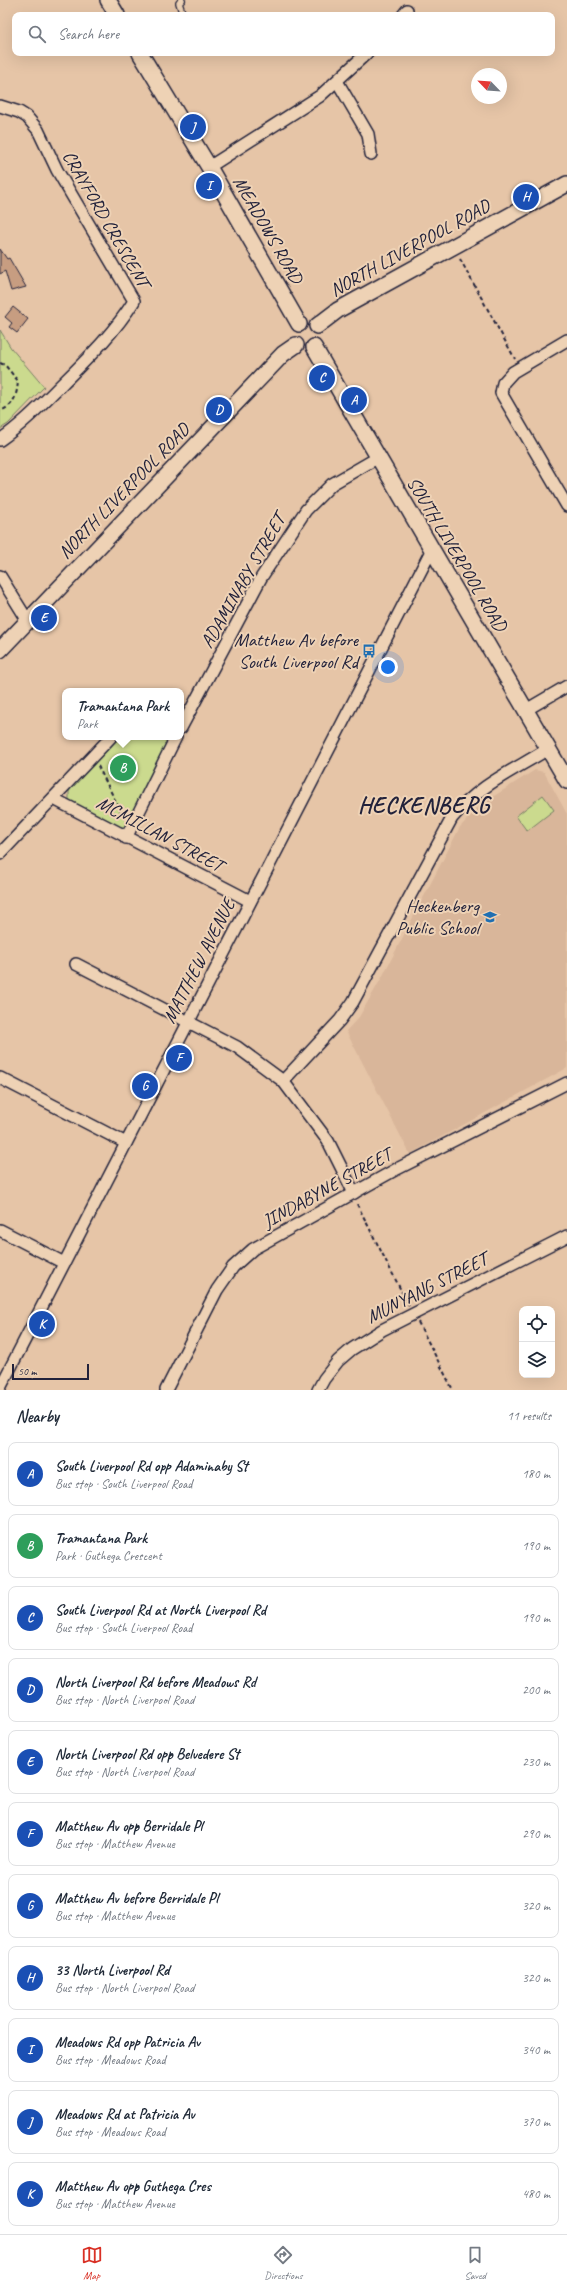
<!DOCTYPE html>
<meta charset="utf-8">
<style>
body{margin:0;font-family:Caveat,sans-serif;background:#f2f2f3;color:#1f2937}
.controls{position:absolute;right:12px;bottom:12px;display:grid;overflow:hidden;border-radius:8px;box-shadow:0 4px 16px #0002}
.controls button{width:36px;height:36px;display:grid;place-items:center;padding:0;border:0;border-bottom:1px solid #e0e1e3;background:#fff;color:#1f2937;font:20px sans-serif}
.compass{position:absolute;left:471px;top:68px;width:36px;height:36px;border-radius:50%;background:#fff;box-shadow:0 4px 16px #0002;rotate:295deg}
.scale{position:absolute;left:12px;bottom:10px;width:77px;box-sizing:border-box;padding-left:4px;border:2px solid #22223b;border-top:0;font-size:11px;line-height:14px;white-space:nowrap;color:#22223b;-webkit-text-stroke:3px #eed2b5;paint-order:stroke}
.you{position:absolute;left:388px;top:667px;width:14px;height:14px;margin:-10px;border:3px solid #fff;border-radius:50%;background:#1a73e8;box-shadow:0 0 0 6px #1a73e833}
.badge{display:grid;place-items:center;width:26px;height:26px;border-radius:50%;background:#d93025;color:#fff;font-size:13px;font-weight:700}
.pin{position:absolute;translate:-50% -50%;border:2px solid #fff;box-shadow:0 1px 4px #0006}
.popup{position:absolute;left:62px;top:688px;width:122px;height:52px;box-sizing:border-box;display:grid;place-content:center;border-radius:8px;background:#fff;filter:drop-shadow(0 1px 3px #0005);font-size:13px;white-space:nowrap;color:#747a83}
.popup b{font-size:15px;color:#1f2937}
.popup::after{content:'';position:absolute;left:50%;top:100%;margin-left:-8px;border:8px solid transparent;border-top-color:#fff}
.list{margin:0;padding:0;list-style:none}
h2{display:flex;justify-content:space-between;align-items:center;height:52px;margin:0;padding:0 16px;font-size:17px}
h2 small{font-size:13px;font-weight:400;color:#747a83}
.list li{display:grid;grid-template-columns:26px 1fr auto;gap:12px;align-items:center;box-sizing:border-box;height:64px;margin:0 8px 8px;padding:0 8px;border:1px solid #e0e1e3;border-radius:8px}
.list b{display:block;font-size:15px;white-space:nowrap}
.list p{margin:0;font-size:13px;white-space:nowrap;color:#747a83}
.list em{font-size:13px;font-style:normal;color:#747a83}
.icon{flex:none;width:22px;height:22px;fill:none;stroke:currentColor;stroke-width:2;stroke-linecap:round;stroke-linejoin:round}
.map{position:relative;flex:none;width:567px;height:1390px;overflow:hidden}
.search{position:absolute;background:#fff;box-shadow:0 4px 16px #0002;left:12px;right:12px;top:12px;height:44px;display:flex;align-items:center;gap:10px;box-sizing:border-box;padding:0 14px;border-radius:8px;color:#747a83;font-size:15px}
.sheet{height:844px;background:#fff}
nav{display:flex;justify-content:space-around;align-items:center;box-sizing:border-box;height:56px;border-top:1px solid #e0e1e3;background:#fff;font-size:11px;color:#747a83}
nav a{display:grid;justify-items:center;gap:2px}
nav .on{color:#d93025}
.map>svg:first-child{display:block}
.built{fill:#d9b69a}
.green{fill:#cbda8e;stroke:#767e64}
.building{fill:#c79d81;stroke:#22223b}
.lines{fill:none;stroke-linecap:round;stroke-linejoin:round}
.service-casing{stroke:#22223b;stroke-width:8}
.minor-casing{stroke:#22223b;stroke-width:14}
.secondary-casing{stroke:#22223b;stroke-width:18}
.path{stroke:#22223b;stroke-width:2;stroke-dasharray:4 3;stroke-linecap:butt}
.service{stroke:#eed2b5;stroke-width:5.5}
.minor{stroke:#eed2b5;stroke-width:11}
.secondary{stroke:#eed2b5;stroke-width:15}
.labels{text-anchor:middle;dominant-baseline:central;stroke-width:4;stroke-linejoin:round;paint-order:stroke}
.street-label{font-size:19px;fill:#22223b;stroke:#eed2b5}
.poi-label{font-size:19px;fill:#22223b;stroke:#eed2b5;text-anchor:end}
.district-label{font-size:23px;font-weight:bold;letter-spacing:1px;fill:#22223b;stroke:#eed2b5}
</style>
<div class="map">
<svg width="567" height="1390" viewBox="0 0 567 1390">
<rect width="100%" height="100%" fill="#e6c5a7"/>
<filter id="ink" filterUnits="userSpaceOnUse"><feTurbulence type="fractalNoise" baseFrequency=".025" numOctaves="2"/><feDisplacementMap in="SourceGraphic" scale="8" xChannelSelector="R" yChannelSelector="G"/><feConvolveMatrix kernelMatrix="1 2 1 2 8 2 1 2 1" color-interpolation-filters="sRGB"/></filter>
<g filter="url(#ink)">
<path class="built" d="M535,770L544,772L567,814V1068L410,1154L346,1031L359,1017L381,979L460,827L483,803Z"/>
<g class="green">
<path d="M0,330L11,348L44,387L8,424L0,429Z"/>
<path d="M120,737H161L166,741V749L129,823L123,827L115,826L69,801V792L71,788Z"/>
<path d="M543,795L554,810L527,831L516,816Z"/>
</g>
<g class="building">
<path d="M0,249L7,259L9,258L26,287L11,291L5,271L0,274Z"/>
<path d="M13,307L28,319L17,333L9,327L12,323L5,317Z"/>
</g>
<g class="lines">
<g class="service-casing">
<path id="service" d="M182,0L179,3L183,15"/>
</g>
<g class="minor-casing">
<g id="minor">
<path d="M403,15L407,10"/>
<path d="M337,81L368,134L371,154"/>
<path d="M0,106L19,112L27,117L38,130L57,170L134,301C114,333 88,358 62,384C42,404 23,424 0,440"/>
<path d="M209,167L320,96L367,53"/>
<path d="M567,340L513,372L503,383L501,393L567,506"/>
<path d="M0,576L28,621"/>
<path d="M526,710L567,686"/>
<path d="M181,728L261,578L306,510L332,484L377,458"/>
<path d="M54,799L250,901"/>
<path d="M126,838L176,737"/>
<path d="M0,854L111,737"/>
<path d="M76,964L237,1047L283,1081L328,1141L354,1193"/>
<path d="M0,1078L126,1143"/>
<path d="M283,1081L340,1020L353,1002L452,818C480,784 511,772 548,749"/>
<path d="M0,1230L64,1263"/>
<path d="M0,1388L431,551"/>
<path d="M166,1390L217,1290L233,1267L253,1249L395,1170L567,1083"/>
<path d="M318,1390L324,1379L338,1361L352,1349L382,1330L567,1236"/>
</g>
</g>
<g class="secondary-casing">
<g id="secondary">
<path d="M108,0L117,15"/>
<path d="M140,53L209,167L299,324"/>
<path d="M317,326L338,310L567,184"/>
<path d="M314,347L567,781"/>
<path d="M0,650L283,354L296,345"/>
</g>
</g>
<g class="path">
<path d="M460,259L515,359"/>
<path d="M0,363L5,365L18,381C17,395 14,406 0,411"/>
<path d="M98,766L124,818"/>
<path d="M357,1204L409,1306"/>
<path d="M418,1322L453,1390"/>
</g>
<use href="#service" class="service"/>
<use href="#minor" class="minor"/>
<use href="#secondary" class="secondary"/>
</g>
</g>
<defs>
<g id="bus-bare" transform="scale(1.08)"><path d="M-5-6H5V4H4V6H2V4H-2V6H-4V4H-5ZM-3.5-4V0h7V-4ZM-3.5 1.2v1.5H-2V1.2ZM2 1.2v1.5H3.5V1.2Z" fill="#1f6fb2" stroke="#eed2b5" stroke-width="2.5" paint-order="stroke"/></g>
<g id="school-bare" transform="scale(1.08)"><path d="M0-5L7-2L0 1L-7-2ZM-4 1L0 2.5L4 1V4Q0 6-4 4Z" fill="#1f6fb2" stroke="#eed2b5" stroke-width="2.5" paint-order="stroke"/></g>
</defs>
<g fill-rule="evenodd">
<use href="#bus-bare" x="369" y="651"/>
<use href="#school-bare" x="490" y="917"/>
</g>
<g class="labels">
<g class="street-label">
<text transform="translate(106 219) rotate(60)">CRAYFORD CRESCENT</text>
<text transform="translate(268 230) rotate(60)">MEADOWS ROAD</text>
<text transform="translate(410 248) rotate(-29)">NORTH LIVERPOOL ROAD</text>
<text transform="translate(124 491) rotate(-46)">NORTH LIVERPOOL ROAD</text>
<text transform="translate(457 554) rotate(59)">SOUTH LIVERPOOL ROAD</text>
<text transform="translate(243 581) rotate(-60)">ADAMINABY STREET</text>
<text transform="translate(160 834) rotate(28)">MCMILLAN STREET</text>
<text transform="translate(199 961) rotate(-63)">MATTHEW AVENUE</text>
<text transform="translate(327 1188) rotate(-29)">JINDABYNE STREET</text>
<text transform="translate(427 1288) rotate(-27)">MUNYANG STREET</text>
</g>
<g class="poi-label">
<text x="358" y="640">Matthew Av before<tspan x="358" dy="22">South Liverpool Rd</tspan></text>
<text x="479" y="906">Heckenberg<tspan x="479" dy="22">Public School</tspan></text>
</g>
<g class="district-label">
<text x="424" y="805">HECKENBERG</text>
</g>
</g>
</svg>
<div class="controls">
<button><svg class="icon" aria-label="locate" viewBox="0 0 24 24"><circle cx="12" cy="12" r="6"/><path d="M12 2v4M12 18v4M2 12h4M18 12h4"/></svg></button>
<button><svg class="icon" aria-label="layers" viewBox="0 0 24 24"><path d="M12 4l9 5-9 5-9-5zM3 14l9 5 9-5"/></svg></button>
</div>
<svg class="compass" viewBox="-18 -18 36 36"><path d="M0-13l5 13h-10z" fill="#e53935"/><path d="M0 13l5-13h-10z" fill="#747a83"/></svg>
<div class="scale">50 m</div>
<div class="you"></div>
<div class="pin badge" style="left:354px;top:400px;background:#1a4fb4">A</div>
<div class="pin badge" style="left:123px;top:768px;background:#2e9e5b">B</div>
<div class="popup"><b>Tramantana Park</b>Park</div>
<div class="pin badge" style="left:322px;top:378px;background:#1a4fb4">C</div>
<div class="pin badge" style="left:219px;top:410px;background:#1a4fb4">D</div>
<div class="pin badge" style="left:44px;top:618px;background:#1a4fb4">E</div>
<div class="pin badge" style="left:179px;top:1058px;background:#1a4fb4">F</div>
<div class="pin badge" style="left:145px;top:1086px;background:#1a4fb4">G</div>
<div class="pin badge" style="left:526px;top:197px;background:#1a4fb4">H</div>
<div class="pin badge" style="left:209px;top:186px;background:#1a4fb4">I</div>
<div class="pin badge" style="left:193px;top:127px;background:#1a4fb4">J</div>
<div class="pin badge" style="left:42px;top:1324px;background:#1a4fb4">K</div>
<div class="search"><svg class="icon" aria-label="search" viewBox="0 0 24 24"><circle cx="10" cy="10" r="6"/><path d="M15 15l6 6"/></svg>Search here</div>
</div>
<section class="sheet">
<h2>Nearby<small>11 results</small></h2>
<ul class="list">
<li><span class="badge" style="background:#1a4fb4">A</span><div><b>South Liverpool Rd opp Adaminaby St</b><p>Bus stop · South Liverpool Road</p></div><em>180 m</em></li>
<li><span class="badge" style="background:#2e9e5b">B</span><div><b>Tramantana Park</b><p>Park · Guthega Crescent</p></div><em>190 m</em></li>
<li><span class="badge" style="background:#1a4fb4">C</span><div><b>South Liverpool Rd at North Liverpool Rd</b><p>Bus stop · South Liverpool Road</p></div><em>190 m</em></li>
<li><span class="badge" style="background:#1a4fb4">D</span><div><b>North Liverpool Rd before Meadows Rd</b><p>Bus stop · North Liverpool Road</p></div><em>200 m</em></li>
<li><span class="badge" style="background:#1a4fb4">E</span><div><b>North Liverpool Rd opp Belvedere St</b><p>Bus stop · North Liverpool Road</p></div><em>230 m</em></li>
<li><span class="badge" style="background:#1a4fb4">F</span><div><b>Matthew Av opp Berridale Pl</b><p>Bus stop · Matthew Avenue</p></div><em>290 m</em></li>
<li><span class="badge" style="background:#1a4fb4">G</span><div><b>Matthew Av before Berridale Pl</b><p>Bus stop · Matthew Avenue</p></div><em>320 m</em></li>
<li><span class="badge" style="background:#1a4fb4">H</span><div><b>33 North Liverpool Rd</b><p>Bus stop · North Liverpool Road</p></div><em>320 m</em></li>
<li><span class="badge" style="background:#1a4fb4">I</span><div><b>Meadows Rd opp Patricia Av</b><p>Bus stop · Meadows Road</p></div><em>340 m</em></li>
<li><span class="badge" style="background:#1a4fb4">J</span><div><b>Meadows Rd at Patricia Av</b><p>Bus stop · Meadows Road</p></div><em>370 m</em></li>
<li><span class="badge" style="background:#1a4fb4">K</span><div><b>Matthew Av opp Guthega Cres</b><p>Bus stop · Matthew Avenue</p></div><em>480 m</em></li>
</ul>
</section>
<nav>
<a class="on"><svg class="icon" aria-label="map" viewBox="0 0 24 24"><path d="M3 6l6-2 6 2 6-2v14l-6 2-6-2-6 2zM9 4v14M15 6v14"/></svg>Map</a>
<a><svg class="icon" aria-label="directions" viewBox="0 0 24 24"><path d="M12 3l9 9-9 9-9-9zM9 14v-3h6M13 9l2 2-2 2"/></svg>Directions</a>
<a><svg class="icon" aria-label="saved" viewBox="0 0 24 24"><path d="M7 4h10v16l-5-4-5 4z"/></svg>Saved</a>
</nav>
